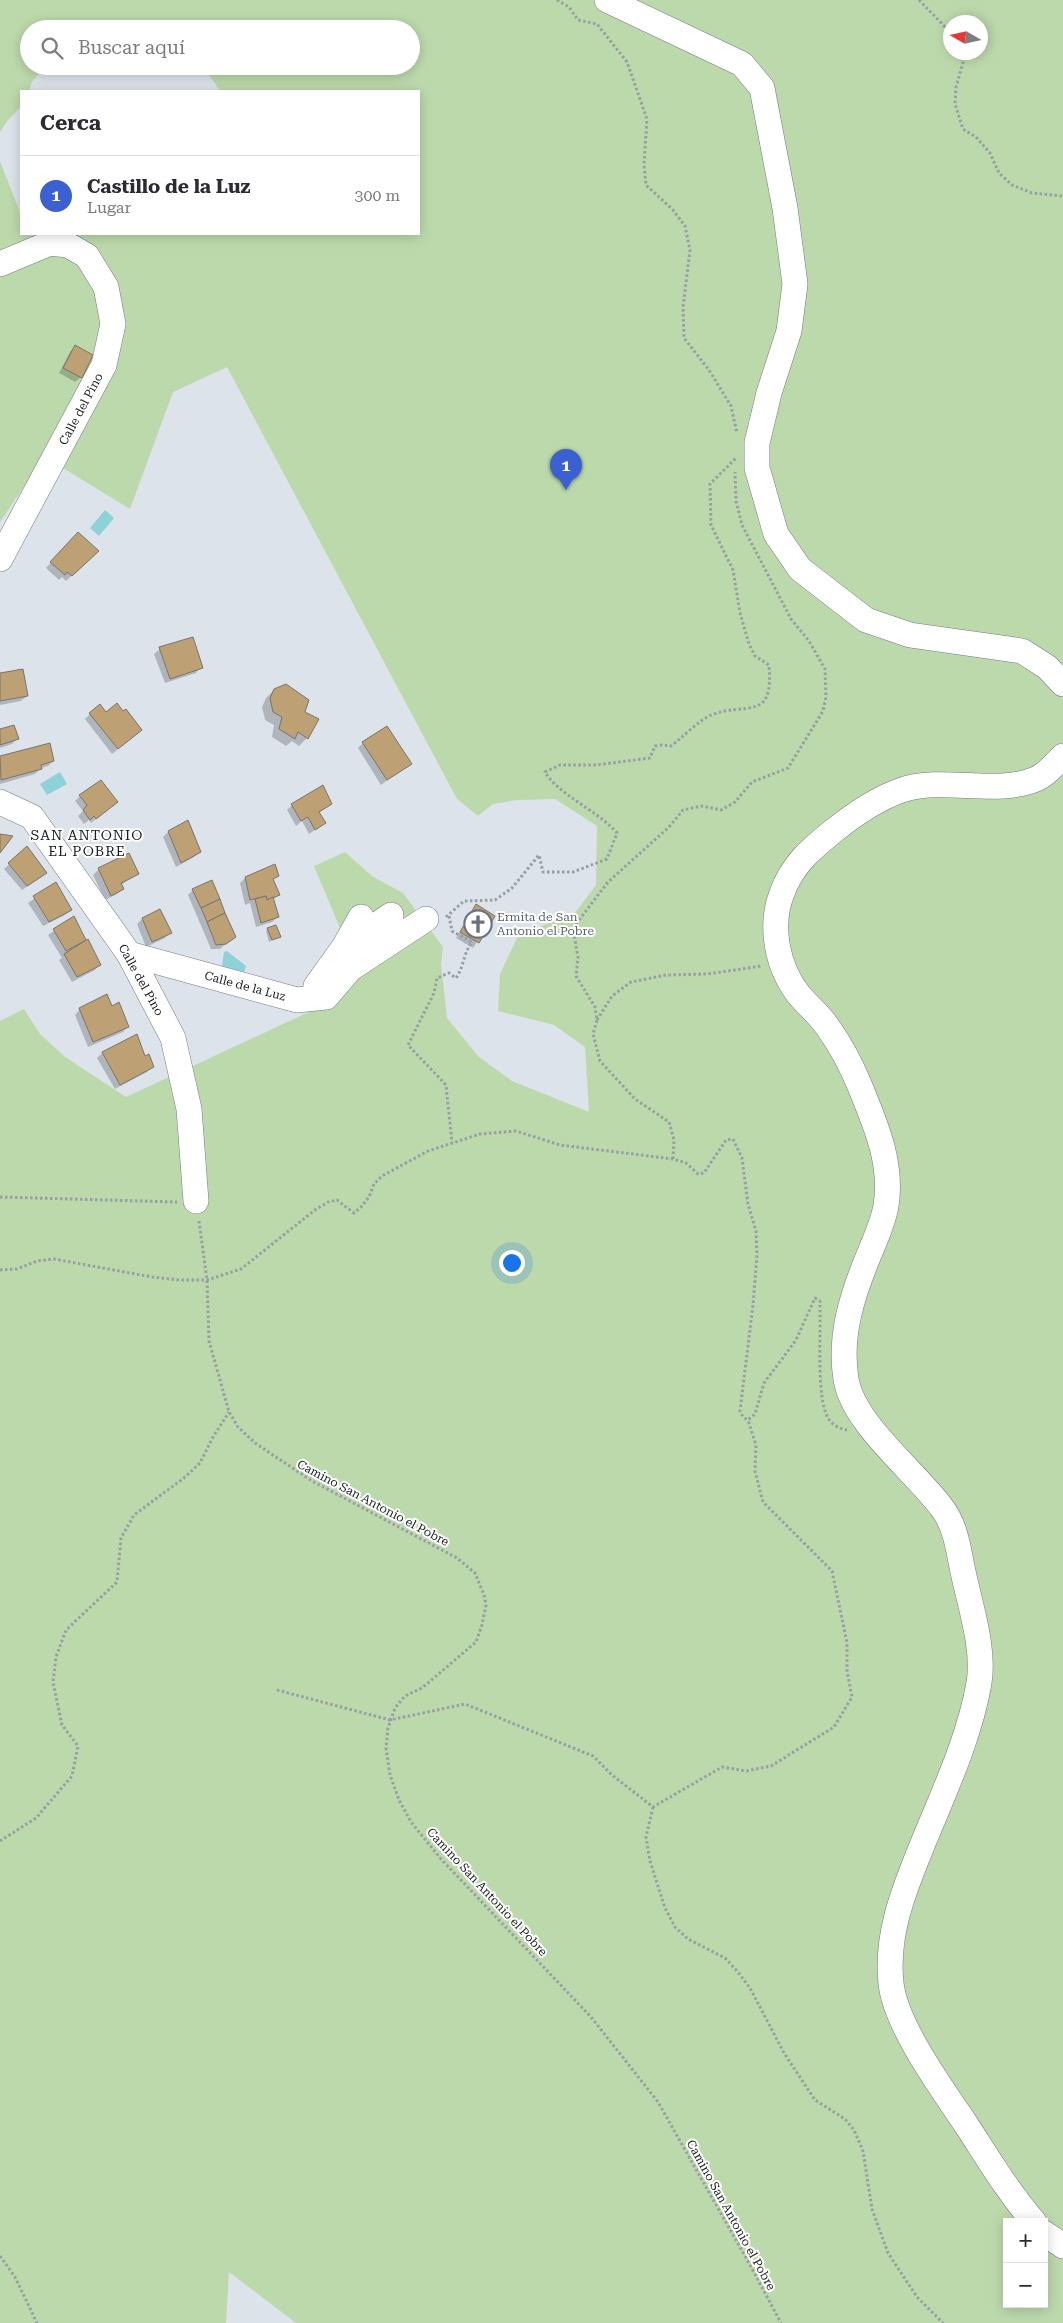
<!DOCTYPE html>
<html lang="es">
<meta charset="utf-8">
<style>
body{margin:0;font-family:"Roboto Serif",serif;background:#f2f2f3;color:#2b2b33}
.controls{position:absolute;right:15px;bottom:15px;display:grid;overflow:hidden;border-radius:0px;box-shadow:0 2px 12px #0003}
.controls button{width:45px;height:45px;display:grid;place-items:center;padding:0;border:0;border-bottom:1px solid #e1e1e2;background:#fff;color:#2b2b33;font:25px sans-serif}
.compass{position:absolute;left:943px;top:15px;width:45px;height:45px;border-radius:50%;background:#fff;box-shadow:0 2px 12px #0003;rotate:279deg}
.you{position:absolute;left:511px;top:1262px;width:18px;height:18px;margin:-12px;border:4px solid #fff;border-radius:50%;background:#1a73e8;box-shadow:0 0 0 8px #1a73e833}
.badge{display:grid;place-items:center;width:32px;height:32px;border-radius:50%;background:#3a60d1;color:#fff;font-size:16px;font-weight:700}
.pin{position:absolute;translate:-50% -41px;filter:drop-shadow(0 1px 2px #0008)}
.pin::after{content:'';position:absolute;top:26px;width:18px;height:15px;background:inherit;clip-path:polygon(0 0,100% 0,50% 100%)}
.list{margin:0;padding:0;list-style:none}
h2{display:flex;justify-content:space-between;align-items:center;height:65px;margin:0;padding:0 20px;font-size:21px}
h2 small{font-size:16px;font-weight:400;color:#7c7c81}
.list li{display:grid;grid-template-columns:32px 1fr auto;gap:15px;align-items:center;box-sizing:border-box;height:80px;padding:0 20px;border-top:1px solid #e1e1e2}
.list b{display:block;font-size:19px;white-space:nowrap}
.list p{margin:0;font-size:16px;white-space:nowrap;color:#7c7c81}
.list em{font-size:16px;font-style:normal;color:#7c7c81}
.icon{flex:none;width:28px;height:28px;fill:none;stroke:currentColor;stroke-width:2;stroke-linecap:round;stroke-linejoin:round}
.map{position:relative;flex:none;width:1063px;height:2323px;overflow:hidden}
.search{position:absolute;background:#fff;box-shadow:0 2px 12px #0003;left:20px;top:20px;width:400px;height:55px;display:flex;align-items:center;gap:12px;box-sizing:border-box;padding:0 18px;border-radius:28px;color:#7c7c81;font-size:19px}
.panel{position:absolute;background:#fff;box-shadow:0 2px 12px #0003;left:20px;top:90px;width:400px;height:145px;border-radius:0px}
.map>svg:first-child{display:block}
.green{fill:#bcd9ac;fill-rule:evenodd}
.water{fill:#8ed2d9}
.shadow{fill:#0003}
.building{fill:#bda174;stroke:#79746d}
.lines{fill:none;stroke-linecap:round;stroke-linejoin:round}
.minor-casing{stroke:#747b81;stroke-width:26}
.path{stroke:#989ea3;stroke-width:3;stroke-dasharray:2.5 2.5;stroke-linecap:butt}
.minor{stroke:#fff;stroke-width:25}
.labels{text-anchor:middle;dominant-baseline:central;stroke-width:4;stroke-linejoin:round;paint-order:stroke}
.street-label{font-size:12px;fill:#1b1e20;stroke:#fff}
.worship-label{font-size:12px;fill:#5b616d;stroke:#fff;text-anchor:start}
.neighbourhood-label{font-size:14px;letter-spacing:1px;fill:#1b1e20;stroke:#fff}
</style>
<div class="map">
<svg width="1063" height="2323" viewBox="0 0 1063 2323">
<rect width="100%" height="100%" fill="#dce3ea"/>
<path class="green" d="M0,0H1063V2323H296L229,2272L226,2323H0V1021L24,1009L40,1034L65,1057L126,1097L339,998L360,976L314,866L345,852L372,876L403,893L443,947L441,964L447,1018L479,1057L512,1081L589,1112L585,1047L554,1025L498,1011L500,974L517,938L544,925L574,914L596,885L597,826L555,799L517,800L493,804L478,816L457,799L227,367L173,392L130,509L58,465L31,476L0,522V161L21,215V234H419V91H220L203,66H411V29H29V66H45L32,82L29,91H21V107L8,120L0,132ZM950,22H980V52H950ZM1007,2222H1044V2304H1007Z"/>
<g class="water">
<path d="M105,510L114,518L99,536L90,528Z"/>
<path d="M60,772L67,784L47,795L40,784Z"/>
<path d="M227,951L246,966L244,972L222,966L224,952Z"/>
</g>
<g class="shadow">
<path d="M75,346L81,377L75,382L59,373L70,352Z"/>
<path d="M78,533L97,552L66,581L62,577L59,580L46,568Z"/>
<path d="M160,649L201,667L196,673L165,683L154,654Z"/>
<path d="M0,674L27,696L21,701L0,705Z"/>
<path d="M274,690L304,713L307,738L299,746L292,741L286,746L272,737L274,725L265,720L262,707L266,698Z"/>
<path d="M90,714H106L141,730L112,754L85,719Z"/>
<path d="M0,730L17,739L12,744L0,748Z"/>
<path d="M363,743L410,764L381,785L358,748Z"/>
<path d="M49,744L53,761L48,766L41,768L35,774L0,784V758Z"/>
<path d="M80,796L117,802L91,823L89,820L84,824L78,816L83,811L75,801Z"/>
<path d="M331,804L318,813L325,823L309,834L302,821L296,826L287,810L292,805Z"/>
<path d="M168,832L200,852L194,857L176,867L163,837Z"/>
<path d="M27,848L40,878L22,890L4,869Z"/>
<path d="M129,855L138,874L121,885L122,889L117,894L105,900L93,875L99,869Z"/>
<path d="M277,876L272,881L278,895L273,900L278,917L272,922L256,927L250,903L245,905L240,883L245,878Z"/>
<path d="M56,883L70,910L65,915L43,926L28,903Z"/>
<path d="M193,890L234,937L220,949H211L188,895Z"/>
<path d="M476,906L494,916L473,948L456,938Z"/>
<path d="M160,910L170,932L165,938L146,947L137,924L142,919Z"/>
<path d="M73,918L100,964L95,970L72,982L59,960L62,958L48,935Z"/>
<path d="M268,929L279,937L269,942L266,931Z"/>
<path d="M111,1007L128,1026L123,1032L88,1047L75,1015L80,1009Z"/>
<path d="M102,1053L144,1058L152,1067L147,1072L115,1089L97,1058Z"/>
</g>
<g class="building">
<path d="M75,345L93,355L82,378L63,368Z"/>
<path d="M78,532L99,551L72,576L67,572L65,575L50,562Z"/>
<path d="M193,637L203,668L170,679L159,647Z"/>
<path d="M23,669L28,696L0,701V673Z"/>
<path d="M286,684L309,700L305,712L319,719L308,739L298,732L295,739L279,729L282,717L273,712L270,698L274,689Z"/>
<path d="M117,703L123,711L126,709L142,730L118,749L89,713L100,704L106,712Z"/>
<path d="M14,725L19,739L0,745V729Z"/>
<path d="M387,726L412,764L387,780L362,742Z"/>
<path d="M50,743L54,761L41,765L42,769L1,780L0,756Z"/>
<path d="M101,780L118,802L96,819L94,816L90,820L83,810L87,805L79,795Z"/>
<path d="M323,785L332,804L319,812L326,823L315,830L308,817L301,821L291,804Z"/>
<path d="M188,820L201,852L181,863L168,831Z"/>
<path d="M0,834L13,836L0,853Z"/>
<path d="M27,846L47,873L27,886L8,863Z"/>
<path d="M129,853L139,874L121,883L124,889L111,896L98,868Z"/>
<path d="M275,864L279,876L273,879L280,895L267,900L266,896L250,900L245,877Z"/>
<path d="M212,880L220,899L201,908L192,889Z"/>
<path d="M56,882L72,910L49,922L33,896Z"/>
<path d="M266,896L267,900L273,897L279,917L261,923L255,899Z"/>
<path d="M220,899L225,913L207,922L201,908Z"/>
<path d="M476,904L495,916L479,943L460,932Z"/>
<path d="M160,909L172,933L152,942L142,918Z"/>
<path d="M225,913L236,937L226,944L216,945L207,922Z"/>
<path d="M74,916L86,940L66,951L53,929Z"/>
<path d="M276,925L281,937L272,940L267,928Z"/>
<path d="M88,939L101,965L77,977L64,954Z"/>
<path d="M107,994L112,1006L119,1002L129,1027L93,1042L79,1008Z"/>
<path d="M137,1034L145,1056L149,1054L154,1067L120,1085L102,1052Z"/>
</g>
<g class="lines">
<g class="minor-casing">
<g id="minor">
<path d="M607,0L742,64L762,88L785,208L795,284L789,331L769,393L757,443V468L776,534L800,569L866,620L910,635L1022,651L1047,667L1063,684"/>
<path d="M0,264L50,243L68,245L87,256L106,287L113,324L104,365L0,559"/>
<path d="M0,802L32,817L129,954L173,1038L189,1109L196,1201"/>
<path d="M348,944L391,915"/>
<path d="M129,954L297,1000L326,997L350,969L426,919"/>
<path d="M316,986L344,947L361,917"/>
<path d="M1034,2222C1008,2192 988,2158 967,2126C943,2090 895,2025 891,1983C886,1937 902,1895 919,1853C941,1798 969,1741 979,1683C985,1648 969,1602 962,1567C958,1546 955,1525 942,1508C915,1471 853,1424 846,1379C839,1336 852,1296 868,1257C875,1240 883,1223 886,1206C893,1163 875,1123 859,1084C851,1065 841,1046 829,1029C821,1016 809,1007 799,995C777,967 769,926 782,893C792,865 810,850 832,832C852,816 878,798 902,790C943,776 996,796 1036,779C1046,775 1055,764 1063,756"/>
<path d="M1044,2233L1063,2246"/>
</g>
</g>
<g class="path">
<path d="M557,0L569,7L578,20L597,24L627,62L647,119L644,164L646,185L673,210L685,226L690,250L683,307L684,338L709,370L731,406L737,433"/>
<path d="M919,0L950,32"/>
<path d="M966,52L956,87L955,104L963,129L976,137L990,153L999,173L1012,185L1032,193L1063,196"/>
<path d="M449,916L452,931L472,942C463,954 464,967 456,978L449,973L437,978L434,993L408,1045L446,1085L452,1143"/>
<path d="M446,917L464,901L495,900L512,888L539,855L543,872H573L607,859L617,833C597,810 560,796 545,772L560,765H596L650,758L655,746L662,745L671,746C682,738 699,720 711,715C747,701 774,723 769,665L755,656L749,644L740,613L733,570L711,525L710,484L736,458"/>
<path d="M597,1020L612,996L631,982L666,975L707,974L762,966"/>
<path d="M673,1159L674,1140L669,1122L635,1099L600,1061L593,1034L597,1020L595,1007L576,976L578,957L574,935L576,924L608,882L669,827L683,810L702,806L721,810L735,802L752,782L788,768L823,711L826,697L825,669L809,641L791,619L742,525L736,501L735,472"/>
<path d="M0,1197L177,1202"/>
<path d="M199,1221L207,1280L209,1341L229,1412L238,1427L255,1443L312,1481L457,1558L475,1573L484,1595L486,1605L482,1625L476,1642L422,1688L405,1696L395,1708L388,1728L386,1748L390,1775L399,1800L411,1822L441,1859L591,2017L658,2102L750,2265L781,2323"/>
<path d="M0,1270L17,1269L37,1261L54,1259L152,1277L179,1280H207L241,1269L315,1210L328,1202L337,1200L354,1213L361,1207L369,1197L374,1184L382,1176L428,1151L480,1134L516,1131L560,1145L673,1159L686,1163L698,1174L704,1173L726,1140L733,1139L742,1158L748,1204L756,1231L757,1255L753,1305L740,1411L743,1417L748,1420L755,1414L764,1383L796,1340L815,1298L820,1301V1305C821,1330 816,1398 828,1418C832,1425 840,1429 847,1430"/>
<path d="M277,1690L390,1720L465,1704L593,1756L612,1775L653,1807L722,1767L746,1771L771,1766L834,1727L852,1697L847,1671V1643L832,1571L763,1502L755,1471L756,1445L748,1420"/>
<path d="M653,1807L646,1837L650,1861L665,1908L675,1927L688,1939L725,1958L738,1972L750,1988L784,2053L815,2100L845,2119L854,2130L863,2151L872,2209L888,2253L917,2297L943,2323"/>
<path d="M0,1841L36,1818L72,1776L78,1746L62,1725L53,1682L56,1657L66,1630L117,1582L121,1538L134,1515L184,1478L200,1463L213,1437L229,1412"/>
<path d="M0,2256L15,2277L37,2323"/>
</g>
<use href="#minor" class="minor"/>
</g>
<defs>
<g id="church-ring" transform="scale(1.4375)"><circle r="9.5" fill="#fff" stroke="#6b7280" stroke-width="1.5"/><path d="M-1.2-6h2.4v3.5h3.3v2.4h-3.3V6h-2.4V-.1h-3.3v-2.4h3.3Z" fill="#6b7280"/></g>
</defs>
<g fill-rule="evenodd">
<use href="#church-ring" x="478" y="924"/>
</g>
<g class="labels">
<g class="street-label">
<text transform="translate(81 409) rotate(-62)">Calle del Pino</text>
<text transform="translate(141 980) rotate(61)">Calle del Pino</text>
<text transform="translate(245 986) rotate(15)">Calle de la Luz</text>
<text transform="translate(373 1503) rotate(28)">Camino San Antonio el Pobre</text>
<text transform="translate(487 1892) rotate(47)">Camino San Antonio el Pobre</text>
<text transform="translate(731 2215) rotate(61)">Camino San Antonio el Pobre</text>
</g>
<g class="worship-label">
<text x="497" y="917">Ermita de San<tspan x="497" dy="14">Antonio el Pobre</tspan></text>
</g>
<g class="neighbourhood-label">
<text x="87" y="835">SAN ANTONIO<tspan x="87" dy="16">EL POBRE</tspan></text>
</g>
</g>
</svg>
<div class="controls">
<button>+</button>
<button>−</button>
</div>
<svg class="compass" viewBox="-18 -18 36 36"><path d="M0-13l5 13h-10z" fill="#e53935"/><path d="M0 13l5-13h-10z" fill="#7c7c81"/></svg>
<div class="you"></div>
<div class="pin badge" style="left:566px;top:490px">1</div>
<div class="search"><svg class="icon" aria-label="search" viewBox="0 0 24 24"><circle cx="10" cy="10" r="6"/><path d="M15 15l6 6"/></svg>Buscar aquí</div>
<section class="panel">
<h2>Cerca<small></small></h2>
<ul class="list">
<li><span class="badge">1</span><div><b>Castillo de la Luz</b><p>Lugar</p></div><em>300 m</em></li>
</ul>
</section>
</div>
